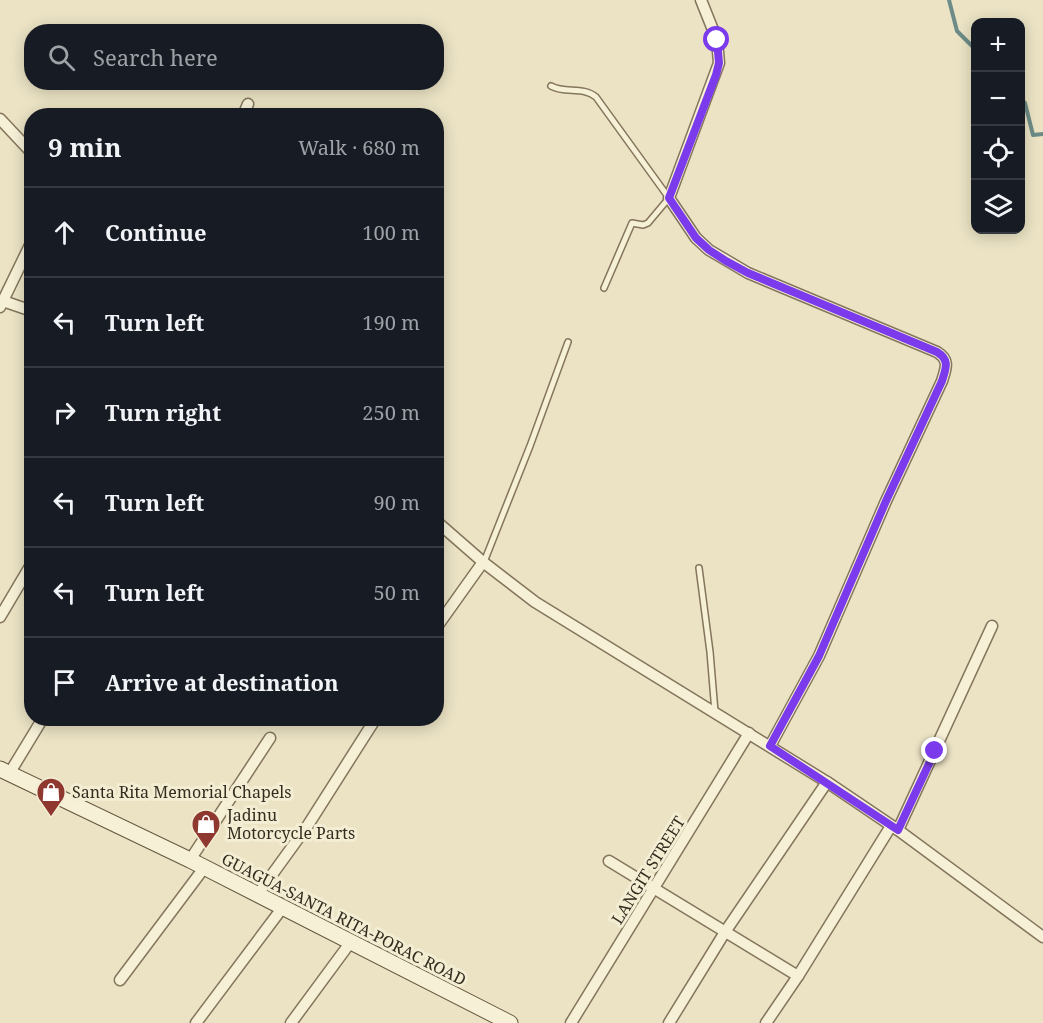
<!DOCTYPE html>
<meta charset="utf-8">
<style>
body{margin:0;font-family:"Noto Serif",serif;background:#242831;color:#f1f3f6}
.controls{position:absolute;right:18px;top:18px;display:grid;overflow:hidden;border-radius:12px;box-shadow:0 3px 15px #0003}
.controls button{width:54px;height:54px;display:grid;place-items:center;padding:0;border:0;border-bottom:2px solid #363941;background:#171b24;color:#f1f3f6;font:30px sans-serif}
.stop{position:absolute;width:18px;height:18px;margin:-14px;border:4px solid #7c3aed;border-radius:50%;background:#fff}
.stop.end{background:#7c3aed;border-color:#fff;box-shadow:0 2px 6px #0008}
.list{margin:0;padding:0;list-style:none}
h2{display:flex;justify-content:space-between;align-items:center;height:78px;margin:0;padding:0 24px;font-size:26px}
h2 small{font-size:20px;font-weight:400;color:#9ea1a6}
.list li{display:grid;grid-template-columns:39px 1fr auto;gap:18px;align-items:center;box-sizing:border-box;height:90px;padding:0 24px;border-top:2px solid #363941}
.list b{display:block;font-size:22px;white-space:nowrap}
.list em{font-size:20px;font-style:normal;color:#9ea1a6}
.icon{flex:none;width:33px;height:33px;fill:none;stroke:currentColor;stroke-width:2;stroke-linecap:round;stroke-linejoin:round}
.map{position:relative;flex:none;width:1043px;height:1023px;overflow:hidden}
.search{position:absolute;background:#171b24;box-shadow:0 3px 15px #0003;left:24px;top:24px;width:420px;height:66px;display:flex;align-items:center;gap:15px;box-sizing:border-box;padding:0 21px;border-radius:24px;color:#9ea1a6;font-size:22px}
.panel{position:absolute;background:#171b24;box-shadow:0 3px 15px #0003;left:24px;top:108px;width:420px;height:618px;border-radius:24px}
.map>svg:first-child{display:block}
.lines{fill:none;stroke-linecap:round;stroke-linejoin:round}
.stream{stroke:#6d8c87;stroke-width:4}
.lane-casing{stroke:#84755c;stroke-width:8}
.street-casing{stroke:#84755c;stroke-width:13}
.secondary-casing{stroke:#66563f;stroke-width:17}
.lane{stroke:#f6f0d7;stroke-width:5}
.street{stroke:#f6f0d7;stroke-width:10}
.secondary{stroke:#f6f0d7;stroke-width:15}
.route{stroke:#7c3aed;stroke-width:8}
.labels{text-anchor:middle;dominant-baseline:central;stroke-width:6;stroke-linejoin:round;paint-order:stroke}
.poi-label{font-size:16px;fill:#352c1f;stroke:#f3edd3;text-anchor:start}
.street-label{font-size:16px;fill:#352c1f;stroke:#f3edd3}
</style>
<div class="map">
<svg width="1043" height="1023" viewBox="0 0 1043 1023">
<rect width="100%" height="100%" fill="#ebe3c4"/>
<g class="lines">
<g class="stream">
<path d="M949,0L957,31L976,50"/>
<path d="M1020,98L1025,103L1033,135L1043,134"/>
</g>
<g class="lane-casing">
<g id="lane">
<path d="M551,86C565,94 583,86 596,97L669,198L648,223L643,225L632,223L604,288"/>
<path d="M484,562L530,446L568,342"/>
<path d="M699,568L710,652L715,712"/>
</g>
</g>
<g class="street-casing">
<g id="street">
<path d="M701,0L717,40L719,63L669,198L696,238L709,250L726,260L748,273L937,352C950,360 946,368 942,381L886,501L819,656L770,746"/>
<path d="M243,116L248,104"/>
<path d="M0,119L32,153"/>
<path d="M3,301L32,311"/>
<path d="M0,307L32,241"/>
<path d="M436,521L483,562L535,602L827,782L898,830L1043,937"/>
<path d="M0,617L32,563"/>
<path d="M436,628L483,562"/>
<path d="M9,774L43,718"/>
<path d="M898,830L992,626"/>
<path d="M190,860L270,738"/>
<path d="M609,861L798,976"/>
<path d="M258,894L308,825L376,718"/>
<path d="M120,980L204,868"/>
<path d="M196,1023L283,907"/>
<path d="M291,1023L350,943"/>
<path d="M571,1023L749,733"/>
<path d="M669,1023L725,932L827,782"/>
<path d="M766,1023L798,976L891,826"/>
</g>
</g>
<g class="secondary-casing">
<path id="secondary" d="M0,769L190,860L510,1023"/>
</g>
<use href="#lane" class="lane"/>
<use href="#street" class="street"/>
<use href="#secondary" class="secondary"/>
</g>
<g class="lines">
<path class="route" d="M717,40L719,63L716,75L669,198L696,238L709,250L726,261L748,273L937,352C950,360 946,368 942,381L886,501L819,656L770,746L898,830L935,751"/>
</g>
<defs>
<g id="shop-pin" transform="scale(1.5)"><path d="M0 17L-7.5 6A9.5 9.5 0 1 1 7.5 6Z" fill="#8f3830" stroke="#f3edd3"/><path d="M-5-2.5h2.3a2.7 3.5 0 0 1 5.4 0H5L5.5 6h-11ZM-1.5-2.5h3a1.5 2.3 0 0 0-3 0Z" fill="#fff"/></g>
</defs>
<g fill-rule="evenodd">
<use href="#shop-pin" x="51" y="792"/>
<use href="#shop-pin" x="206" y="824"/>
</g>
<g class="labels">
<g class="poi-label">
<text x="72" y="792">Santa Rita Memorial Chapels</text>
<text x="227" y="815">Jadinu<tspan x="227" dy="18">Motorcycle Parts</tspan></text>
</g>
<g class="street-label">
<text transform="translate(648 870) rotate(-58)">LANGIT STREET</text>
<text transform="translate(344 919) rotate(27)">GUAGUA-SANTA RITA-PORAC ROAD</text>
</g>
</g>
</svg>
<div class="controls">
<button>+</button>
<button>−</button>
<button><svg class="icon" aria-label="locate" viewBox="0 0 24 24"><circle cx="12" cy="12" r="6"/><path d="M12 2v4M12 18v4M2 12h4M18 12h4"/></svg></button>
<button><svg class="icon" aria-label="layers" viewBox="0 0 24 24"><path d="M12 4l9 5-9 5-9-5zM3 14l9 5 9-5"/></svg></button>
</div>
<div class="stop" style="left:717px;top:40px"></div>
<div class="stop end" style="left:935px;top:751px"></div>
<div class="search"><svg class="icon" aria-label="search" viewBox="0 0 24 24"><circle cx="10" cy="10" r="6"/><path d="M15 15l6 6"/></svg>Search here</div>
<section class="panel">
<h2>9 min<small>Walk · 680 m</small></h2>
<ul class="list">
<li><svg class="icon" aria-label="ahead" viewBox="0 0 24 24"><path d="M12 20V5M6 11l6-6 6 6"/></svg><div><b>Continue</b></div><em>100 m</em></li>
<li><svg class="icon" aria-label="left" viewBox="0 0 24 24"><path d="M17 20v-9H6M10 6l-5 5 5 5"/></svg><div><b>Turn left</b></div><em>190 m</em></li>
<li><svg class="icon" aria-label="right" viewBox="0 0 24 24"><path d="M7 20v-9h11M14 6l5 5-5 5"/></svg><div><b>Turn right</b></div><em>250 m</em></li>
<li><svg class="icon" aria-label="left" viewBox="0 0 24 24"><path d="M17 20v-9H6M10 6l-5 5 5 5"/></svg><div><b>Turn left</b></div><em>90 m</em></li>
<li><svg class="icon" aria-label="left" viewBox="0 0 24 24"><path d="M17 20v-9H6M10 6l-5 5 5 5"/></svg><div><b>Turn left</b></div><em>50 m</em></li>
<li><svg class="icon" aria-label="arrive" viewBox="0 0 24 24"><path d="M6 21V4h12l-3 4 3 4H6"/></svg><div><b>Arrive at destination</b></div></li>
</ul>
</section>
</div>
